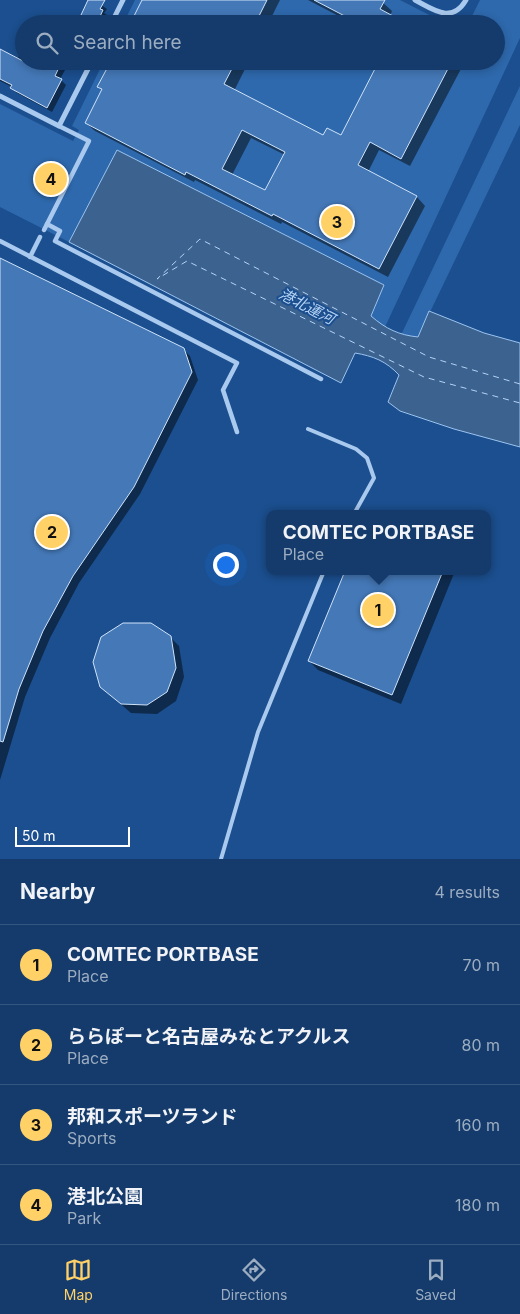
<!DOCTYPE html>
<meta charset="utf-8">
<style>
body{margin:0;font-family:Inter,"Noto Sans JP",sans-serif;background:#1d4271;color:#f1f3f6}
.scale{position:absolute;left:15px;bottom:12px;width:115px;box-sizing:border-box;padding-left:5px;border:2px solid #fff;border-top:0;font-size:14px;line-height:18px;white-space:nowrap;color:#fff;-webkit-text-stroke:4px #1b4f8f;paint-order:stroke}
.you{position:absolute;left:225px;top:564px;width:18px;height:18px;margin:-12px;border:4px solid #fff;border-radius:50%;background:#1a73e8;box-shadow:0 0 0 8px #1a73e833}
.badge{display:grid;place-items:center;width:32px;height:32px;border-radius:50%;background:#ffd166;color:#111;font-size:16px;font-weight:700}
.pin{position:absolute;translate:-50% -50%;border:2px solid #fff;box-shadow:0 1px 5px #0006}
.popup{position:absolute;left:266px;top:510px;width:225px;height:65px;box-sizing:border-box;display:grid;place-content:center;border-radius:10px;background:#143b6b;filter:drop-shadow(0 1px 4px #0005);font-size:16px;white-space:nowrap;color:#9dadc1}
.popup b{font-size:19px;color:#f1f3f6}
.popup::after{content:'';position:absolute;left:50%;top:100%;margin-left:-10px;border:10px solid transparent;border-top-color:#143b6b}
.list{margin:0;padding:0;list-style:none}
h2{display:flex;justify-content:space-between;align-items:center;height:65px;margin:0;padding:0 20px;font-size:21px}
h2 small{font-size:16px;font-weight:400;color:#9dadc1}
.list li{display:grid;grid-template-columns:32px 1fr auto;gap:15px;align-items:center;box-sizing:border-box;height:80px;padding:0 20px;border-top:1px solid #33557e}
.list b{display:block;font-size:19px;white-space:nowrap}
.list p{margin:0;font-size:16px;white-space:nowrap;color:#9dadc1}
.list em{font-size:16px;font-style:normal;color:#9dadc1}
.icon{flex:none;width:28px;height:28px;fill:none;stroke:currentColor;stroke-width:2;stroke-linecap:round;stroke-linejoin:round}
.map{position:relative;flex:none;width:520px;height:859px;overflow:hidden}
.search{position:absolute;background:#143b6b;box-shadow:0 2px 8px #0003;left:15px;right:15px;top:15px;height:55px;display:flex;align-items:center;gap:12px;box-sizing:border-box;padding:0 18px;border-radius:28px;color:#9dadc1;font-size:19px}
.sheet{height:385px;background:#143b6b}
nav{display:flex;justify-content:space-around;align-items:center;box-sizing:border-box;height:70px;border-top:1px solid #33557e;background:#143b6b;font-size:14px;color:#9dadc1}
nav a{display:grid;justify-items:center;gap:2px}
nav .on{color:#ffd166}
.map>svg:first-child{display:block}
.green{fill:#2e69ad}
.water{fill:#3c6290;stroke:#9cc4f0}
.shadow{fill:#0007;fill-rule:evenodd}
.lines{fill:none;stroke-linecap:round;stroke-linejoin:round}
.ferry{stroke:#b5d3f5;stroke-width:1;stroke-dasharray:6 5;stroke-linecap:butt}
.building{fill:#4478b7;stroke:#cfe3fa;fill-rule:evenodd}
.service{stroke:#a9c9ee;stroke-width:4}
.pedestrian{stroke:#a9c9ee;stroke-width:4.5}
.minor{stroke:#a9c9ee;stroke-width:5}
.labels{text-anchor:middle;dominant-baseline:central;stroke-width:4;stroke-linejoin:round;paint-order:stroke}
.water-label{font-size:15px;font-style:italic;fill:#b5d3f5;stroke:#1b4f8f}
</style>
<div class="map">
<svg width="520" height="859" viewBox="0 0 520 859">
<rect width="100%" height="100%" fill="#1b4f8f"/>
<g class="green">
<path d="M135,0H400L447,24H123Z"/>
<path d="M480,0H520V38L385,327L371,317L384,285L117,150L69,242L0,207V104L73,141L79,130L72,126L104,61H496V24H468Z"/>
<path d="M520,86V125L418,337L401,335Z"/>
</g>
<path class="water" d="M117,150L384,285L371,316C386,329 399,335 418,337L429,311L484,333L520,343V447L454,429L400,411L388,402L399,375C386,361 373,356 355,353L341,383L69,242Z"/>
<g class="shadow">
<path d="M90,0H94L107,9L104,13L107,15L102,24H96L82,14Z"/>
<path d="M144,0H280L268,24H132Z"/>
<path d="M308,0H380L392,11L390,16L405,24H354Z"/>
<path d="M420,20L428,24H418Z"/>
<path d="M24,47V61H70L60,79L66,85L52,112L17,93L12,87L0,81V51L17,60Z"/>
<path d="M112,61H249L234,91L324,137H341L380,61H460L463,65L410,166L379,150L368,172L417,197L425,206L388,277L282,222L281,224L195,180L194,182L95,131L86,123L103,91L99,87ZM251,138L285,155L266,192L232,175Z"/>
<path d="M0,260L183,349L190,356L198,380L140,494L79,583L50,638L25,697L0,780Z"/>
<path d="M346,571H455L401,704L318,670L309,661Z"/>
<path d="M170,637L179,646L184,677L176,701L157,714L131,713L101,687Z"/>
</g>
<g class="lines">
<path class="ferry" d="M520,384L429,357L200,239L157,279L187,261L424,377L520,403"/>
</g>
<g class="building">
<path d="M88,0H105L100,9L103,10L97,23L81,15Z"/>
<path d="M142,0H267L255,24H130Z"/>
<path d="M314,0H385L380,9L408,24H360Z"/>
<path d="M0,49L23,61H62L55,76L62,79L47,108L10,88L12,85L0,79Z"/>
<path d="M111,61H236L224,84L323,135L327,128L341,135L379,61H452L401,159L370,142L358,165L417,196L379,269L273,214L272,216L186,172L185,175L85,123L102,89L97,87ZM242,130L285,152L265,190L222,169Z"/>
<path d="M0,258L184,348L192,372L134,487L73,576L43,631L19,689L3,742L0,741Z"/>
<path d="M345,571H443L392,695L308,661Z"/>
<path d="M123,623H151L171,636L176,668L167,692L147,705L121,704L100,687L93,662L101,637Z"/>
</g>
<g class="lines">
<g class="service">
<path d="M308,429L356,449L367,458L374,478L354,514"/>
<path d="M221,859L258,732L324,571"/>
</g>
<g class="pedestrian">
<path d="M47,224L60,231L55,241L321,379"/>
<path d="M44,230L89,141L59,126"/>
<path d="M0,241L237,363L223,390L237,432"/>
<path d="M30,257L40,237"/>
</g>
<g class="minor">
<path d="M415,0C434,10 452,24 466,0"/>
<path d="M111,24L123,0"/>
<path d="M0,96L59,126L92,61"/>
</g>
</g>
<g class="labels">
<g class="water-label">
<text transform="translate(307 306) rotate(27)">港北運河</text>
</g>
</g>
</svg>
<div class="scale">50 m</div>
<div class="you"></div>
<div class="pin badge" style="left:378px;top:610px">1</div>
<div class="popup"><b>COMTEC PORTBASE</b>Place</div>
<div class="pin badge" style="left:52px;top:532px">2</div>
<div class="pin badge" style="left:337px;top:222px">3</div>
<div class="pin badge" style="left:51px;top:179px">4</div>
<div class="search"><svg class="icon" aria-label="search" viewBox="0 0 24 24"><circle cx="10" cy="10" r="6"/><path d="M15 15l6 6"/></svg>Search here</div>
</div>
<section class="sheet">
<h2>Nearby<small>4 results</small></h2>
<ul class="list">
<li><span class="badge">1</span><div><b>COMTEC PORTBASE</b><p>Place</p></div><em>70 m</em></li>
<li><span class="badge">2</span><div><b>ららぽーと名古屋みなとアクルス</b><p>Place</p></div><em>80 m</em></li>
<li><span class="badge">3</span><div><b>邦和スポーツランド</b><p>Sports</p></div><em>160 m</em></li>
<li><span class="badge">4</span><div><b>港北公園</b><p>Park</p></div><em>180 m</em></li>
</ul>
</section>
<nav>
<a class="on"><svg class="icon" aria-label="map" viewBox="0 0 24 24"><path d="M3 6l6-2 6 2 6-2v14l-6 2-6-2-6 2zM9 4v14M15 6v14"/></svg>Map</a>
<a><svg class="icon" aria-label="directions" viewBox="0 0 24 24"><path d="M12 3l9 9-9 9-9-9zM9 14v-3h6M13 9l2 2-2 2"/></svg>Directions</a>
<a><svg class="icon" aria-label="saved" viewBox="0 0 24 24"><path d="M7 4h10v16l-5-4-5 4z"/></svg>Saved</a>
</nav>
